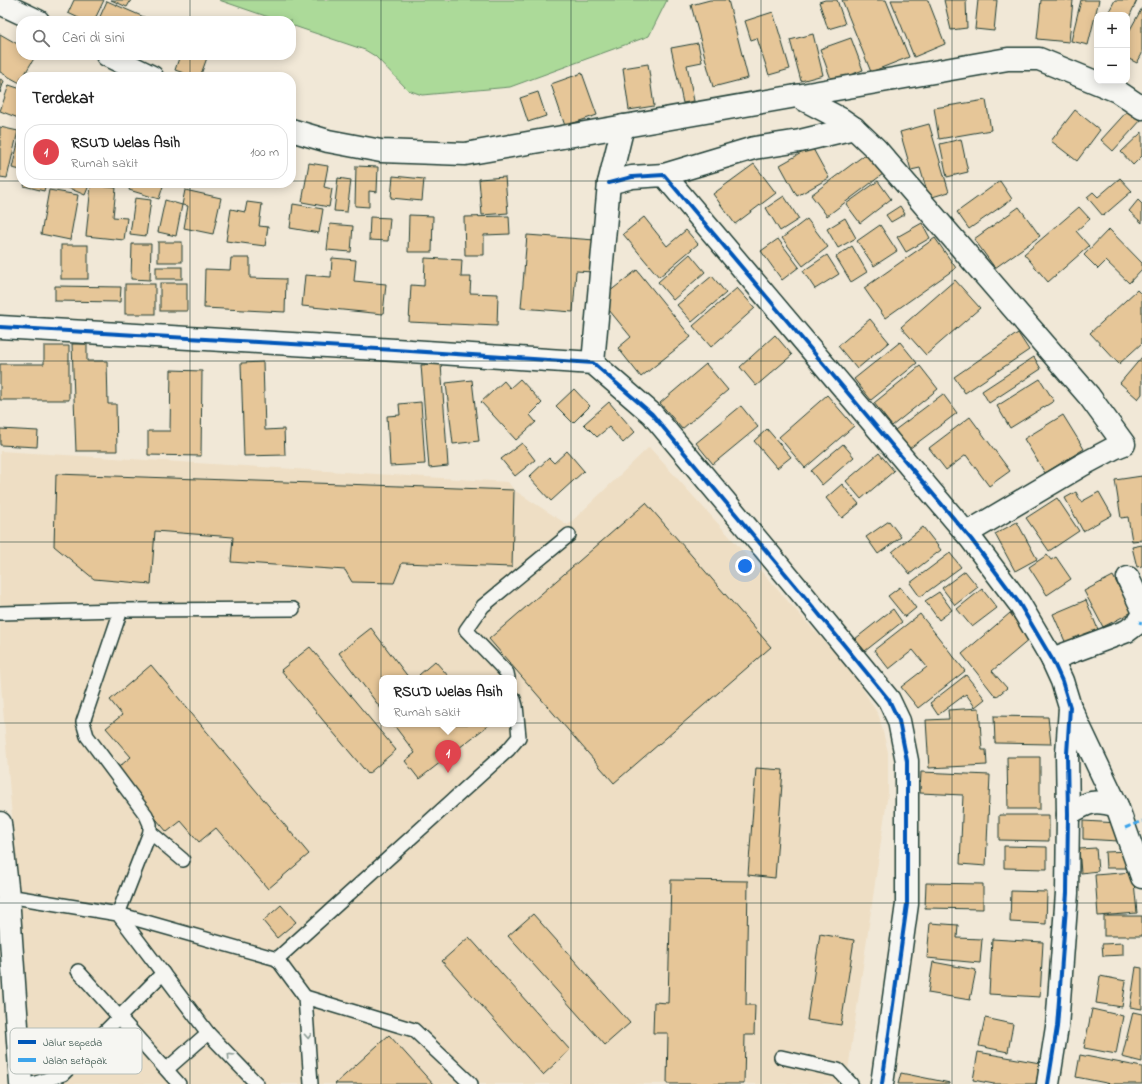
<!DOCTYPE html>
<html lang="id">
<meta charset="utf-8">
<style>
body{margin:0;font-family:"Indie Flower",sans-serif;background:#f2f2f2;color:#222}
.controls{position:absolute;right:12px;top:12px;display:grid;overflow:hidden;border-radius:8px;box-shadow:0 2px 10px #0003}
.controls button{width:36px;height:36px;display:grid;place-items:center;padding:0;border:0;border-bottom:1px solid #e0e0e0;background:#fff;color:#222;font:20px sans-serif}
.you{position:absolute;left:745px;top:566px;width:14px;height:14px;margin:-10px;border:3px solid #fff;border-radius:50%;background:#1a73e8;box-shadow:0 0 0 6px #1a73e833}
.badge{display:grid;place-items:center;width:26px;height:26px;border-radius:50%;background:#d1495b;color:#fff;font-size:13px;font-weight:700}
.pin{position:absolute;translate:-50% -33px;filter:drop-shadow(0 1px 2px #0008)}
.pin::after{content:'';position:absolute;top:21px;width:14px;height:12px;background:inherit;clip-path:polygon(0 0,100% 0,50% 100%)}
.popup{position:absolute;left:379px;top:675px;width:138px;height:52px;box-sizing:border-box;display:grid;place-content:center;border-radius:8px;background:#fff;filter:drop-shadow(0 1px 3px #0005);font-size:13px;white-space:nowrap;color:#767676}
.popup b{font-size:15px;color:#222}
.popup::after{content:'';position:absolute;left:50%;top:100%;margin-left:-8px;border:8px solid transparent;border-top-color:#fff}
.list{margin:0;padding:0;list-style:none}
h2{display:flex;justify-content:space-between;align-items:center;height:52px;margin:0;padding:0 16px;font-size:17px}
h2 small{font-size:13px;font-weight:400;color:#767676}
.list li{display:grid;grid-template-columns:26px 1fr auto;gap:12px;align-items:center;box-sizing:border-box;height:56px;margin:0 8px 8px;padding:0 8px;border:1px solid #e0e0e0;border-radius:16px}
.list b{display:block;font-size:15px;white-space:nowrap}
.list p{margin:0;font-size:13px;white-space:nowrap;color:#767676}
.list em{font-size:13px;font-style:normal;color:#767676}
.icon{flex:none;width:22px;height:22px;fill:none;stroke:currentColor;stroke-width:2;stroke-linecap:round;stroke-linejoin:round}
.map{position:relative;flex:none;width:1142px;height:1084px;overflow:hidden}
.search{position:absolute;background:#fff;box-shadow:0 2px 10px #0003;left:16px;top:16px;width:280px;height:44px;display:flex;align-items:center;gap:10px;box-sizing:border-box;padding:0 14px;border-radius:16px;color:#767676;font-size:15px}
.panel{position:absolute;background:#fff;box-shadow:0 2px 10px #0003;left:16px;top:72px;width:280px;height:116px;border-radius:16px}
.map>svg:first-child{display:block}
.built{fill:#eedec4;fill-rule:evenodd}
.green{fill:#acda99;stroke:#668c66}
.building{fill:#e6c698;stroke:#1f3d34}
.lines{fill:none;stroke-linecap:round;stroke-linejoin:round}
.service-casing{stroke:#1f3d34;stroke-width:16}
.minor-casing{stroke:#1f3d34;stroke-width:25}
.secondary-casing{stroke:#1f3d34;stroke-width:25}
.service{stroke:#f6f6f2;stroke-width:13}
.minor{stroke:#f6f6f2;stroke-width:22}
.secondary{stroke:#f6f6f2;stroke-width:22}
.quiet{stroke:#3da4eb;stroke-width:3;stroke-dasharray:6 3;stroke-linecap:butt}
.cycleway-casing{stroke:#f6f6f2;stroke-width:6}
.cycleway{stroke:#0057b8;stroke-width:4}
.oneway{stroke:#8a9a93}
.grid{fill:none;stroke:#1f3d34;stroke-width:1;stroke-opacity:0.55}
.key{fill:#f6f6f2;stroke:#b6beb9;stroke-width:1}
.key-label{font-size:11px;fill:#1f3d34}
</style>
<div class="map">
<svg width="1142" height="1084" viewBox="0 0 1142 1084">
<rect width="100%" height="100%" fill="#f1e8d7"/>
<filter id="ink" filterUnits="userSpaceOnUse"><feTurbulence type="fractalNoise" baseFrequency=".025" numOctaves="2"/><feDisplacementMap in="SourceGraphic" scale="8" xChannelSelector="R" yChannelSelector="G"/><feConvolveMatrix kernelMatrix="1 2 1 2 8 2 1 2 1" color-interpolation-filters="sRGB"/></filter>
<g filter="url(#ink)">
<path class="built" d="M649,447L840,659L861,686L879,716L888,752V793L846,1084H34L0,672V451L508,482L514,490L568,525ZM382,678H514V724H382Z"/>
<path class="green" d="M219,0H667L649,36L510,87L422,95L408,90L375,56L365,50L291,25V21H280Z"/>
<g class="building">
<path d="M74,0H104L94,21H85L68,13Z"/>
<path d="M111,0H131L127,7Z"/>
<path d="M710,0H728L748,78L713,87L691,5Z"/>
<path d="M825,0H837L845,24L828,29L819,2Z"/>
<path d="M842,0H886L909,57L871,72Z"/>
<path d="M891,0H928L945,44L914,57Z"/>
<path d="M944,0H966L967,28L951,30Z"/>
<path d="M978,0H997L994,31L975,29Z"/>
<path d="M1041,0H1073L1069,42L1037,39Z"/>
<path d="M1081,0H1099L1088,45L1071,41Z"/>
<path d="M1115,0H1137L1127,22V15H1107Z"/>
<path d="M107,1L153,21H98Z"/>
<path d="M1142,8V54L1137,63L1127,58V35Z"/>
<path d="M773,12L790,69L769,75L757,38L751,40L745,21Z"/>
<path d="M0,34L21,46V55H36L23,77H21L20,83L0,72Z"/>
<path d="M813,34L823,75L801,81L790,40Z"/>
<path d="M851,38L863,70L832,82L820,49Z"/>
<path d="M698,43L702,62L687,65L694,101L683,103L671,48Z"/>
<path d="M180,55H208L200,77H195L175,70Z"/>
<path d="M648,64L654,106L629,110L623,68Z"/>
<path d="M582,73L597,115L565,126L551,84Z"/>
<path d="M0,79L4,81L0,93Z"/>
<path d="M9,85L21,89V119L0,111Z"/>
<path d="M538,92L546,116L528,122L520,98Z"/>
<path d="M986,100L991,130L939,139L934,108Z"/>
<path d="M1130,108L1142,119L1113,151L1101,140Z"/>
<path d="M1075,110L1100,130L1077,161L1051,141Z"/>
<path d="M929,124L949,192L929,198L920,168L911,170L900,132Z"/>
<path d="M0,127L18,131L7,178L0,177Z"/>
<path d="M1142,132V156L1133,165L1121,152Z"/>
<path d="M20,135H21V170L12,168Z"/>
<path d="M961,139L968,172L947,177L940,144Z"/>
<path d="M812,147L829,178L797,196L780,165Z"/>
<path d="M871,150L887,171L827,216L811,195Z"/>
<path d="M309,163L328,166L324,187L332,189L329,207L302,202Z"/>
<path d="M754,164L776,193L735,224L713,194Z"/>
<path d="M356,166L378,167L377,192L369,191V207L355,206Z"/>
<path d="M393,176L424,179L422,201L391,198Z"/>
<path d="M505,177L508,213L482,215L479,179Z"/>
<path d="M338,178L351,180L347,212L334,211Z"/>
<path d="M1120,178L1132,191L1103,216L1087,197L1093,192L1098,197Z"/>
<path d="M878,181L891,199L860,223L846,204Z"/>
<path d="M1000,181L1012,199L969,229L957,212Z"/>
<path d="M25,183H46L44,191L24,186Z"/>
<path d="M57,183H90L85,195Z"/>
<path d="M131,183H164L159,199L129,190Z"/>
<path d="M91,185L116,188L113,217L127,218L124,240L86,236Z"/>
<path d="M49,190L78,195L70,240L41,234Z"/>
<path d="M185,190L221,198L213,234L184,228L188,206L182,205Z"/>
<path d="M784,196L799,219L780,231L766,208Z"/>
<path d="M135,198L151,200L146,236L130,234Z"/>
<path d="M165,200L182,205L176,236L158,232Z"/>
<path d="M1138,200L1142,204V223L1129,211Z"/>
<path d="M247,202L262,204L259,226L268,227L265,246L226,241L231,209L245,212Z"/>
<path d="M293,204L323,209L319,233L290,228Z"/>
<path d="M900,206L905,214L891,222L886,215Z"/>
<path d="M1019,207L1040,236L995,268L974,239Z"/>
<path d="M1079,207L1090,219L1076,231L1089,246L1048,282L1024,254Z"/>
<path d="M409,215L433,216L432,252H408Z"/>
<path d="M509,216L510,234L484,235V255H465L464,217Z"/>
<path d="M370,217L390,218L388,241L369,240Z"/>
<path d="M644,217L667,246L686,230L698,244L659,277L623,234Z"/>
<path d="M845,218L856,238L838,248L827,229Z"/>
<path d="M807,219L828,247L803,266L782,238Z"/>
<path d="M922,223L930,238L906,252L897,237Z"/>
<path d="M330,224L353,226L351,252L327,250Z"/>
<path d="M880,225L897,251L874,266L857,241Z"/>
<path d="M1109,229L1142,263V269L1129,283L1106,261L1098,269L1084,255Z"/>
<path d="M527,235L595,240L593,272L576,271L573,312L521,308Z"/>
<path d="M935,238L956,268L885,318L864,288Z"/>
<path d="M778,239L799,267L782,280L761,251Z"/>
<rect x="158" y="242" width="24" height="20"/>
<path d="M132,244H151L150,280L131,279Z"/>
<rect x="61" y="245" width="27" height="34"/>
<path d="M852,246L867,272L851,282L836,257Z"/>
<path d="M690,254L705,272L673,300L658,282Z"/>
<path d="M827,255L839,274L815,289L803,271Z"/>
<path d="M231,258H250V278L286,279L285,312L204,308L205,269L230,270Z"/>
<path d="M332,258L356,260L354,281L386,284L383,314L302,306L305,275L331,277Z"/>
<path d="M425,258L462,260L461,277H471L470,293L498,294L497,326L409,322L411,285L424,286Z"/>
<rect x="156" y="267" width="26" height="12"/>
<path d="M637,270L691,337L641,377L618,348L631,337L600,299Z"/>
<path d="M712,276L726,293L692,322L677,305Z"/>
<path d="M955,280L980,308L926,355L901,327Z"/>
<rect x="160" y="283" width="27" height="28"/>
<rect x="125" y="284" width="30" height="30"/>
<path d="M55,286L121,287L120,302L55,301Z"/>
<path d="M737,288L755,308L711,347L693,326Z"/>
<path d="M1137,290L1142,295V343L1119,364L1090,333Z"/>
<path d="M870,319L889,342L857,369L838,346Z"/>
<path d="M1018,333L1029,350L965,393L954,377Z"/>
<path d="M775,335L792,355L756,386L740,367Z"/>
<path d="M900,342L917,363L871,400L854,379Z"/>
<path d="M72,344H87V361H107L108,404H116L117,451H76Z"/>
<path d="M44,346H69V400H0V364H44Z"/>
<path d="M1034,357L1041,369L989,403L982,391Z"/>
<path d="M1142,357V394L1138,399L1120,383Z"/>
<path d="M263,362L265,430L284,429L285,455L244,456L241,363Z"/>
<path d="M441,364L448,466L429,468L421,365Z"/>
<path d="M706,364L728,390L682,429L660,403Z"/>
<path d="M920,366L938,389L892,426L874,403Z"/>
<path d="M171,370L202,371L201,456L148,455V431H170Z"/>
<path d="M520,379L542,403L530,415L536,422L516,440L481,402L504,381L510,388Z"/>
<path d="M1040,379L1054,401L1010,428L997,406Z"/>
<path d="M472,380L479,441L453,444L446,383Z"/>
<path d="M574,389L590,406L573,423L556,406Z"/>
<path d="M943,394L957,413L909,449L895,430Z"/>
<path d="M827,395L854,426L805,468L779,437Z"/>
<path d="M421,402L425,464L390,466L387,416L400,415L399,404Z"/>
<path d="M609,402L635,432L623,443L609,427L597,437L584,424Z"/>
<path d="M741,406L758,427L713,464L696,443Z"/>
<path d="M1063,415L1084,449L1045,473L1024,439Z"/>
<path d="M970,417L1010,471L989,486L966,455L946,470L929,448Z"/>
<path d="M0,429L38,431L37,447L0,445Z"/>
<path d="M767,429L791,457L777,468L754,441Z"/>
<path d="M522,443L535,460L515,476L501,459Z"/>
<path d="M843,444L854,457L822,485L811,471Z"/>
<path d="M567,451L584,471L551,501L529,477L549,458L554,463Z"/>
<path d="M879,453L894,471L861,499L846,481Z"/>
<path d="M56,474L514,490L512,567L402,563L394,583L352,582L345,570L231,562L233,537L155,531L151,584L94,579L54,546Z"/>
<path d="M1142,476V540L1132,541L1128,517L1121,518L1115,480Z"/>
<path d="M842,484L859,504L842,518L826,498Z"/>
<path d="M1076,492L1081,502L1099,492L1112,515L1083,531L1065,498Z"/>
<path d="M1057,498L1079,531L1049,551L1026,518Z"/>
<path d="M646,503L771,647L614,783L489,639Z"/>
<path d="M889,521L901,537L878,554L866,537Z"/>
<path d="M1017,522L1037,559L1015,571L995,534Z"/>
<path d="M923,527L941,550L910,574L892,552Z"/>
<path d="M1142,545V566L1137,567L1132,547Z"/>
<path d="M950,553L961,567L920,597L910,583Z"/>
<path d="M1047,555L1051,560L1056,557L1071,579L1047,595L1029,567Z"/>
<path d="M965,571L978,587L955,605L942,588Z"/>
<path d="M1113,576L1132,612L1103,627L1084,591Z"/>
<path d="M900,587L916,608L905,617L888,596Z"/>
<path d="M982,589L997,608L972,627L957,609Z"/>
<path d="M939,592L952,610L939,620L925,601Z"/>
<path d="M1086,600L1099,632L1067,646L1053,614Z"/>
<path d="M893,609L902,622L865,651L855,639Z"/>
<path d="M1010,613L1030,639L992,671L1007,688L996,697L962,654Z"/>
<path d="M920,614L965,671L918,708L901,687L927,667L913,650L889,669L874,650Z"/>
<path d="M371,628L409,678H382V710L339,653Z"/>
<path d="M310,647L396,750L368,774L281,670Z"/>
<path d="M435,661L450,678H422L419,675Z"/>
<path d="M151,665L309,854L268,889L216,828L199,842L181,821L167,832L115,770L131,757L106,728L122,715L110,700Z"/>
<path d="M966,675L985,699L975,707L966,694L938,715L930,703Z"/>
<path d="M979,708L982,750H986L987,765L929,768L926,720L949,719L948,710Z"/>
<path d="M994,716L1048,717L1051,744L995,743Z"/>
<path d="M393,724H490L419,779L405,761L415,753Z"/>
<path d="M1007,757H1040V809H1008Z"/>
<path d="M756,768L783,770L775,878L748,875Z"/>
<path d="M921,772L990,775L986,866L960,864L963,795L920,793Z"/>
<path d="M999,815H1049V841L999,840Z"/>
<path d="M1083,821L1119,823L1118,841L1083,839Z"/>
<path d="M1004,846L1047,847V869L1004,868Z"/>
<path d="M1096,848L1098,871L1081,873L1079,849Z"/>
<path d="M1131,851L1132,868H1106L1105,852Z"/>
<path d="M1133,872L1137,913L1098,916L1095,875Z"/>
<path d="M671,880L748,881L746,1005H755L754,1035H745L744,1084H667L668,1033H653L654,1002L668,1003Z"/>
<path d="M926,883L983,884V909L925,908Z"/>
<path d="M1011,891L1047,892L1046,924L1010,922Z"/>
<path d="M281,905L296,922L277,938L263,921Z"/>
<path d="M533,914L630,1023L605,1045L508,936Z"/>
<rect x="1104" y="916" width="38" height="20"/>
<path d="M930,923L958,925L957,938L982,939L980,963L927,958Z"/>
<path d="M820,934L854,940L841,1025L807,1020Z"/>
<path d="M469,937L570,1050L543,1075L442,961Z"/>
<path d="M992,939L1043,942L1040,997L989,994Z"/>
<path d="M1123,943V955L1103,956L1102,944Z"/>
<path d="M933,962L976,970L970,1000L928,993Z"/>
<path d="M1136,967L1142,968V1009L1130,1007Z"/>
<path d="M1100,976L1126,981L1122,1007L1096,1003Z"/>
<path d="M1092,1009L1123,1016L1116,1054L1084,1048Z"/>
<path d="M1133,1012L1142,1014V1062L1122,1057Z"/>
<path d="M985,1018L1013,1024L1008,1052L979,1046Z"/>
<path d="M389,1035L433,1084H335Z"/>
<path d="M978,1052L1040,1063L1036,1084H994L973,1080Z"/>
<path d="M1080,1055L1142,1067V1084H1111L1076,1077Z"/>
<path d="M901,1073L950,1083V1084H898Z"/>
</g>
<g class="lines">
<g class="service-casing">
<g id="service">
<path d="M121,610L83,722L87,736L146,815L150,824V832L118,914L277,959L508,750L519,737L516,706L514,699"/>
<path d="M0,613L121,610L293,609"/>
<path d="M508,678L507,673L466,630L483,606L569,535"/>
<path d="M150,832L183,860"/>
<path d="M8,896L118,914L208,1033L257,1084"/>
<path d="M277,959L305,997L311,1084"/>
<path d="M78,971L179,1084"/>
<path d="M305,997L414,1030L471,1084"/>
<path d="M781,1057L838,1070L851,1084"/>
<path d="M167,1069L208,1033"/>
<path d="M33,1084L63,1074L163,973"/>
</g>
</g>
<g class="minor-casing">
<g id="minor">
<path d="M797,96L841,119L854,128L876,149L1089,396L1124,444L1114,448L1082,465L967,533"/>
<path d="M664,175L754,148L800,141L854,128"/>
<path d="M609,183L632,177L664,175L971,539L1019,603L1052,659L1062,681L1070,707L1067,754L1068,814L1067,893L1057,1027L1048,1084"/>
<path d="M0,327L395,350L593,363L652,414L804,596L889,700L899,721L907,761V904L882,1084"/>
<path d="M593,363L609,183L623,126"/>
<path d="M1128,578L1142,608"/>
<path d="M1052,659L1127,631L1139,622L1142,617"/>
<path d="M1071,709L1117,806L1142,877"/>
<path d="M1068,814C1089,802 1093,799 1117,806"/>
</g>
</g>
<g class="secondary-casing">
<g id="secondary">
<path d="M0,3L38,21"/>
<path d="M107,55L152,77"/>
<path d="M291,130L328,141L381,151L465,154L1008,59H1039L1117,91L1142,108"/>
<path d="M0,823L8,896L21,1084"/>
</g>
</g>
<use href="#service" class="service"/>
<use href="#minor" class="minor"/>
<use href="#secondary" class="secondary"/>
<g class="quiet">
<path d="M1139,622L1142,623"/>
<path d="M1125,828L1142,821"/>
</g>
<g class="cycleway-casing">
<g id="cycleway">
<path d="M609,183L632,177L664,175L971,539L1019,603L1052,659L1062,681L1070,707L1067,754L1068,814L1067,893L1057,1027L1048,1084"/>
<path d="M0,327L395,350L593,363L652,414L804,596L889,700L899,721L907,761V904L882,1084"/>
</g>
</g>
<use href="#cycleway" class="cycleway"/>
</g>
<defs><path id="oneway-chevron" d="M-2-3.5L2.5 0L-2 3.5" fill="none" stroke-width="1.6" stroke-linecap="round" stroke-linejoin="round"/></defs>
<g class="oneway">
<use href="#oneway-chevron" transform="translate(308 1036) rotate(86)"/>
<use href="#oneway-chevron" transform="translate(230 1056) rotate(-134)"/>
</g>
</g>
<path class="grid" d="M190,0V21M381,0V1084M571,0V1084M761,0V1084M952,0V1084M190,55V77M0,181H21M291,181H1142M190,183V1084M0,361H1142M0,542H1142M0,723H1142M0,903H1142"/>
<rect x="10" y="1028" width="132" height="46" rx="6" class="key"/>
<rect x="18" y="1040" width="18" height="4" fill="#0057b8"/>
<rect x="18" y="1058" width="18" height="4" fill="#3da4eb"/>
<g class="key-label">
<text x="43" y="1046">Jalur sepeda</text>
<text x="43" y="1064">Jalan setapak</text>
</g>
</svg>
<div class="controls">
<button>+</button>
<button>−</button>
</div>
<div class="you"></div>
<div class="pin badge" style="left:448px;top:773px;background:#e0444e">1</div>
<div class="popup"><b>RSUD Welas Asih</b>Rumah sakit</div>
<div class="search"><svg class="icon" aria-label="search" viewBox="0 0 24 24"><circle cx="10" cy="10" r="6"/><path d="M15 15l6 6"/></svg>Cari di sini</div>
<section class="panel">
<h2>Terdekat<small></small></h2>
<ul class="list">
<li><span class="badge" style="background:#e0444e">1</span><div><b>RSUD Welas Asih</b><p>Rumah sakit</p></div><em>100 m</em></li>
</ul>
</section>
</div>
